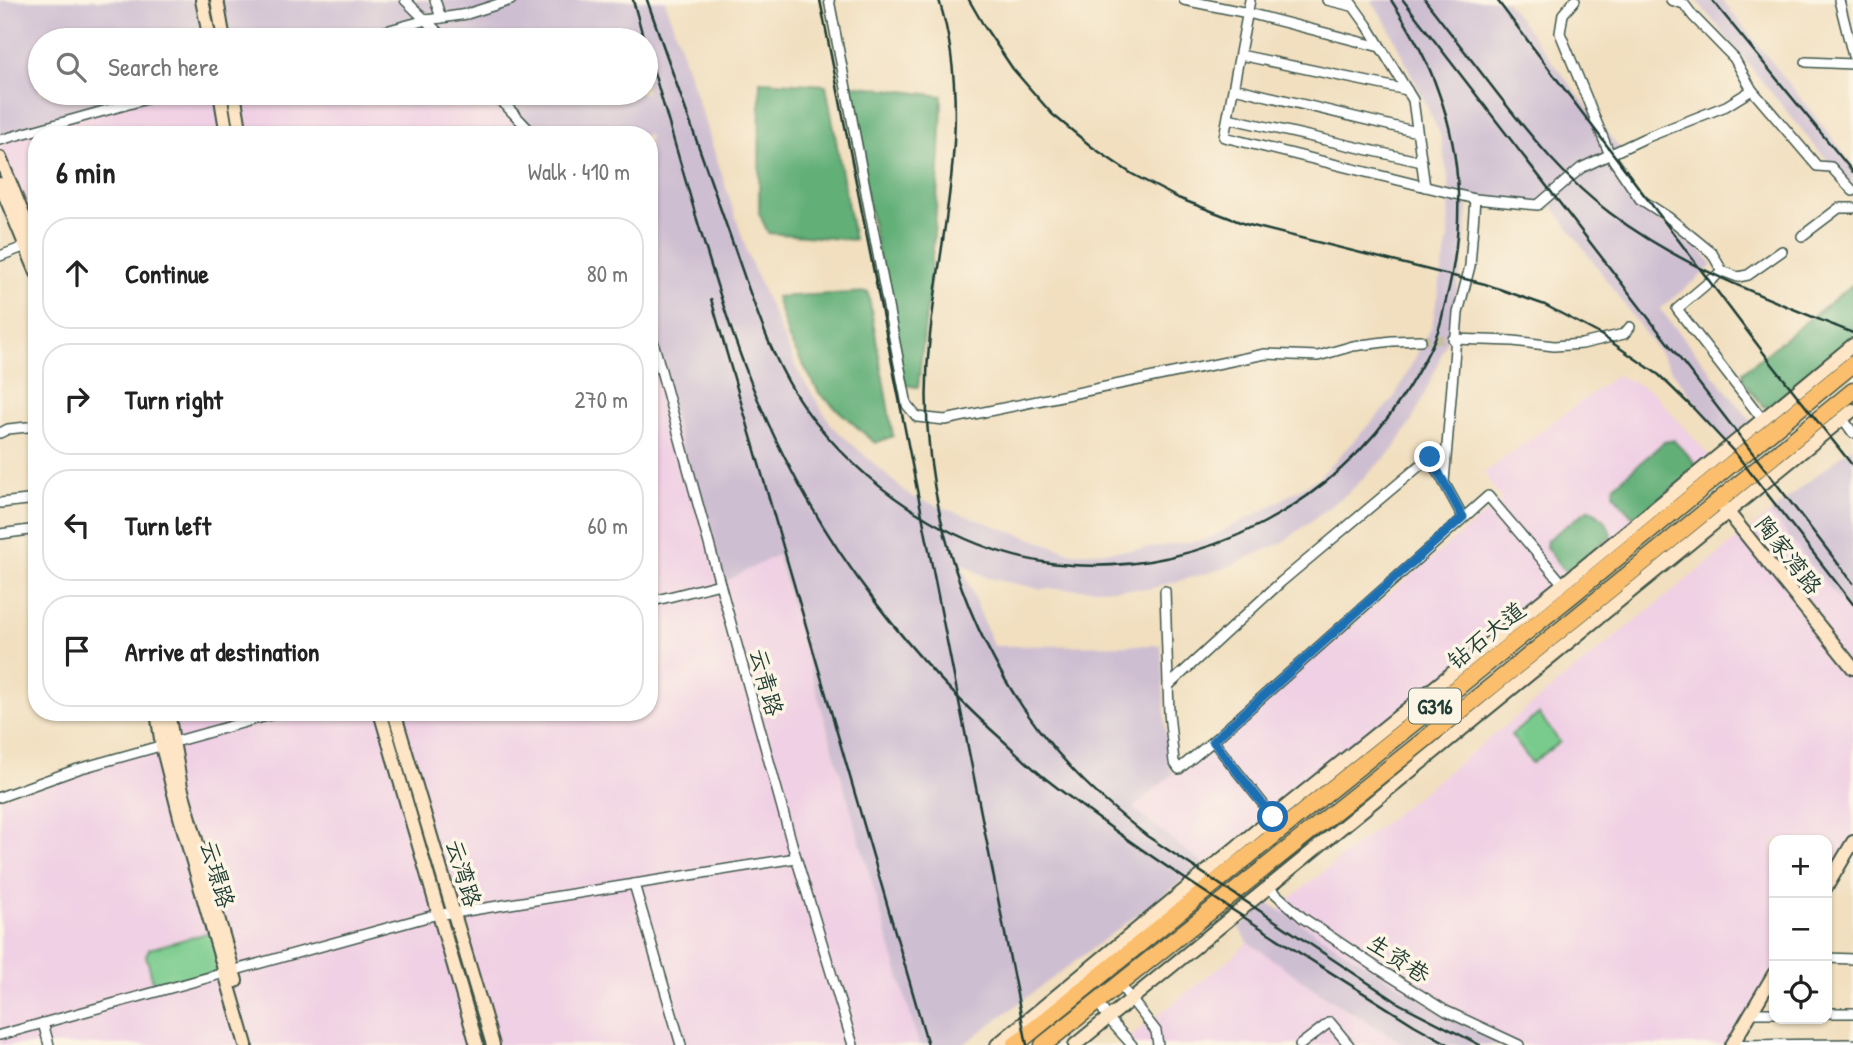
<!DOCTYPE html>
<meta charset="utf-8">
<style>
body{margin:0;font-family:"Patrick Hand","LXGW WenKai TC",sans-serif;background:#f6f6f6;color:#222}
.controls{position:absolute;right:21px;bottom:21px;display:grid;overflow:hidden;border-radius:14px;box-shadow:0 2px 5px #0004}
.controls button{width:63px;height:63px;display:grid;place-items:center;padding:0;border:0;border-bottom:2px solid #e0e0e0;background:#fff;color:#222;font:35px sans-serif}
.stop{position:absolute;width:21px;height:21px;margin:-16px;border:5px solid #1f6fb2;border-radius:50%;background:#fff}
.stop.end{background:#1f6fb2;border-color:#fff;box-shadow:0 2px 7px #0008}
.list{margin:0;padding:0;list-style:none}
h2{display:flex;justify-content:space-between;align-items:center;height:91px;margin:0;padding:0 28px;font-size:30px}
h2 small{font-size:23px;font-weight:400;color:#767676}
.list li{display:grid;grid-template-columns:46px 1fr auto;gap:21px;align-items:center;box-sizing:border-box;height:112px;margin:0 14px 14px;padding:0 14px;border:2px solid #e0e0e0;border-radius:28px}
.list b{display:block;font-size:26px;white-space:nowrap}
.list em{font-size:23px;font-style:normal;color:#767676}
.icon{flex:none;width:38px;height:38px;fill:none;stroke:currentColor;stroke-width:2;stroke-linecap:round;stroke-linejoin:round}
.map{position:relative;flex:none;width:1853px;height:1045px;overflow:hidden}
.search{position:absolute;background:#fff;box-shadow:0 2px 5px #0004;left:28px;top:28px;width:630px;height:77px;display:flex;align-items:center;gap:18px;box-sizing:border-box;padding:0 24px;border-radius:38px;color:#767676;font-size:26px}
.panel{position:absolute;background:#fff;box-shadow:0 2px 5px #0004;left:28px;top:126px;width:630px;height:595px;border-radius:28px}
.map>svg:first-child{display:block}
.built{fill:#f0d0e4}
.industrial{fill:#cebed1}
.green{fill:#79cb8d;stroke:#4c8460;stroke-width:2}
.forest{fill:#62af78;stroke:#407656;stroke-width:2}
.lines{fill:none;stroke-linecap:round;stroke-linejoin:round}
.street-tunnel{stroke:#c7bfa3;stroke-width:9;stroke-dasharray:9 4.5;stroke-linecap:butt}
.street-casing{stroke:#3e5549;stroke-width:12}
.secondary-casing{stroke:#3e5549;stroke-width:16}
.highway-casing{stroke:#3e5549;stroke-width:19}
.street{stroke:#fff;stroke-width:9}
.secondary{stroke:#fde5c5;stroke-width:12}
.highway{stroke:#fabe6d;stroke-width:16}
.rail{stroke:#1f3d34;stroke-width:2.5}
.route{stroke:#1f6fb2;stroke-width:9}
.labels{text-anchor:middle;dominant-baseline:central;stroke-width:7;stroke-linejoin:round;paint-order:stroke}
.shield{fill:#fcf5e5;stroke:#617469;stroke-width:2}
.shield-label{font-size:21px;font-weight:bold;fill:#1f3d34}
.street-label{font-size:23px;fill:#1f3d34;stroke:#fcf5e5}
</style>
<div class="map">
<svg width="1853" height="1045" viewBox="0 0 1853 1045">
<rect width="100%" height="100%" fill="#fcf5e5"/>
<filter id="ink" filterUnits="userSpaceOnUse"><feTurbulence type="fractalNoise" baseFrequency=".0143" numOctaves="2"/><feDisplacementMap in="SourceGraphic" scale="14" xChannelSelector="R" yChannelSelector="G"/><feConvolveMatrix kernelMatrix="1 2 1 2 8 2 1 2 1" color-interpolation-filters="sRGB"/></filter>
<filter id="wash" filterUnits="userSpaceOnUse"><feTurbulence type="fractalNoise" baseFrequency=".00686" numOctaves="4" result="noise"/><feDisplacementMap in="SourceGraphic" scale="28" xChannelSelector="R" yChannelSelector="G"/><feGaussianBlur stdDeviation="1.57" result="paint"/><feColorMatrix in="noise" values="0 0 0 0 0 0 0 0 0 0 0 0 0 0 0 0 0 1.4 0 .05"/><feComposite in="paint" operator="in"/></filter>
<g filter="url(#wash)">
<rect width="100%" height="100%" fill="#f1dfbf"/>
<g class="built">
<path d="M426,20L446,40H353Z"/>
<path d="M167,93H494L534,135H37V273L0,184V140Z"/>
<path d="M649,328L721,584L776,554L919,1045H0V797L162,746L157,712H649Z"/>
<path d="M1617,375L1652,391L1720,468L1204,865L1132,807L1502,500L1484,473Z"/>
<path d="M1770,513L1853,617V842L1827,886V840H1774V974L1732,1045H1507L1430,1005L1278,911L1293,896Z"/>
<path d="M1248,942L1320,993L1406,1045H1120L1235,955Z"/>
</g>
<g class="industrial">
<path d="M0,0H665L749,258L798,371L832,426L910,496L1073,553L1132,550L1205,540L1268,508L1319,477L1384,409L1395,396L1432,326L1448,239L1449,183L1440,134L1387,24L1371,0H1505L1623,153L1608,165L1634,203L1703,252L1713,265L1660,309L1755,426L1730,447L1692,398L1547,198L1538,205L1469,198L1464,249L1452,327L1432,378L1412,421L1394,449L1348,493L1282,543L1222,569L1149,589H1041L988,578L961,563L993,646L1161,645L1168,764L1174,773L1133,808L1204,865L963,1045H919L777,555L720,584L649,327V135H534L494,93H646V40H446L426,20L353,40H40V93H167L0,140Z"/>
<path d="M1696,0H1722L1839,146L1853,167V186L1819,151Z"/>
<path d="M1853,446V617L1770,513Z"/>
<path d="M1267,902L1430,1005L1507,1045H1406L1320,993L1248,942L1239,928Z"/>
</g>
<g class="green">
<path d="M1539,714L1560,742L1532,763L1511,735Z"/>
<path d="M207,933L212,935L221,971L155,989L146,955L149,949Z"/>
</g>
<g class="forest">
<path d="M760,81L826,85L854,240L768,233L759,213Z"/>
<path d="M845,84L942,96C940,194 929,290 918,387L904,385Z"/>
<path d="M1853,284V338L1770,406L1764,407L1743,381V372Z"/>
<path d="M868,292L893,436L875,443L819,393L789,339L776,297Z"/>
<path d="M1674,440L1696,464V470L1638,516H1632L1613,494L1614,486L1664,442Z"/>
<path d="M1589,509C1599,513 1610,525 1611,536L1569,571H1564L1546,547L1547,540Z"/>
</g>
</g>
<g filter="url(#ink)">
<g class="lines">
<path class="street-tunnel" d="M1421,340L1451,339"/>
<g class="street-casing">
<g id="street">
<path d="M405,0L446,40"/>
<path d="M829,0L907,405L917,417L945,420L1265,354L1318,356L1353,346L1392,341L1421,340"/>
<path d="M1184,0L1248,13L1380,47"/>
<path d="M1250,0L1224,137L1475,199"/>
<path d="M1327,0L1352,6"/>
<path d="M1349,0L1367,25L1413,100L1425,187"/>
<path d="M1575,0L1563,14L1560,33L1610,155L1640,199L1668,217L1712,253L1722,271L1738,277L1748,275L1782,251"/>
<path d="M1671,0L1684,4L1693,16L1734,58L1752,90L1817,166L1831,167L1853,191"/>
<path d="M1839,0L1853,56"/>
<path d="M441,18L467,14L511,0"/>
<path d="M353,40L426,20L441,18L435,0"/>
<path d="M1240,55L1407,90"/>
<path d="M1806,62L1853,64"/>
<path d="M1234,88L1417,132"/>
<path d="M494,93L534,135"/>
<path d="M1228,118L1422,162"/>
<path d="M0,140L168,93"/>
<path d="M1802,236L1839,208H1853"/>
<path d="M0,256L26,246"/>
<path d="M1722,271L1677,309L1763,420"/>
<path d="M649,327L792,844L853,1045"/>
<path d="M1453,339L1513,341L1554,346L1582,344L1624,334L1630,327"/>
<path d="M1843,419L1853,433"/>
<path d="M0,433L8,429L37,426"/>
<path d="M1444,482L1458,313L1470,266L1475,199L1538,205L1581,168L1645,138L1726,106L1752,90"/>
<path d="M0,503L37,499"/>
<path d="M0,534L37,529"/>
<path d="M1165,591L1169,713L1174,762L1179,769L1213,741"/>
<path d="M649,602L720,584"/>
<path d="M1168,686L1281,582L1430,457L1463,517"/>
<path d="M0,797L78,769L281,712"/>
<path d="M1276,820L1213,741L1488,496L1563,584"/>
<path d="M634,884L681,1045"/>
<path d="M1269,888L1303,918L1379,969L1446,1011L1519,1045"/>
<path d="M1827,958L1853,959"/>
<path d="M1120,985L1156,1031L1158,1045"/>
<path d="M1098,1002L1108,1018L1132,1045"/>
<path d="M1751,1013H1774"/>
<path d="M1827,1013H1853"/>
<path d="M43,1023L49,1045"/>
<path d="M0,1035L438,914L454,913L796,858"/>
<path d="M1300,1045L1330,1022L1349,1045"/>
<path d="M1732,1045L1853,1044"/>
</g>
</g>
<g class="secondary-casing">
<g id="secondary">
<path d="M202,0L210,40"/>
<path d="M217,0L224,40"/>
<path d="M220,93L227,135"/>
<path d="M234,93L241,135"/>
<path d="M0,158L37,249"/>
<path d="M0,184L37,273"/>
<path d="M1723,506L1853,668"/>
<path d="M157,712L162,746L180,817L246,1045"/>
<path d="M168,712L181,787L236,981"/>
<path d="M380,712L477,1045"/>
<path d="M394,712L493,1045"/>
<path d="M1827,886L1853,842"/>
<path d="M997,1045L1273,817L1563,584L1853,345"/>
<path d="M1075,1045L1853,410"/>
<path d="M1732,1045L1774,974"/>
</g>
</g>
<g class="highway-casing">
<g id="highway">
<path d="M1015,1045C1200,894 1387,745 1572,595C1666,518 1759,441 1853,364"/>
<path d="M1043,1045L1493,685L1853,391"/>
</g>
</g>
<use href="#street" class="street"/>
<use href="#secondary" class="secondary"/>
<use href="#highway" class="highway"/>
<g class="rail">
<path d="M633,0L644,40"/>
<path d="M647,0C674,77 701,154 728,230C752,296 771,368 816,423C878,499 971,559 1071,565C1204,573 1334,505 1405,393C1417,374 1430,352 1438,331C1442,321 1443,310 1446,300C1464,231 1463,158 1438,91C1427,58 1410,29 1391,0"/>
<path d="M820,0L1027,1045"/>
<path d="M939,0C974,112 942,223 930,335C912,491 967,659 1076,773C1098,796 1122,816 1147,836L1400,1004L1480,1045"/>
<path d="M969,0L984,26L1013,69L1052,114L1092,147L1132,174L1178,198L1245,224L1485,284L1545,305L1598,333L1659,375L1694,409L1736,454L1853,604"/>
<path d="M1403,0L1853,583"/>
<path d="M1425,0C1450,32 1475,65 1500,97C1533,139 1567,181 1610,213C1683,268 1769,299 1853,333"/>
<path d="M1497,0L1772,364L1853,466"/>
<path d="M1712,0L1853,172"/>
<path d="M646,45C662,101 679,157 695,213C718,290 741,368 776,440C831,555 912,660 1007,744C1020,756 1032,768 1046,779C1162,870 1290,946 1414,1025L1450,1045"/>
<path d="M711,299L928,1045"/>
</g>
</g>
</g>
<g class="lines" filter="url(#ink)">
<path class="route" d="M1273,817L1213,741L1463,517L1430,457"/>
</g>
<g class="labels">
<rect class="shield" x="1409" y="688.5" width="52" height="35" rx="5"/>
<g class="shield-label">
<text x="1435" y="706">G316</text>
</g>
<g class="street-label">
<text transform="translate(1789 555) rotate(52)">陶家湾路</text>
<text transform="translate(1486 635) rotate(-39)">钻石大道</text>
<text transform="translate(767 682) rotate(75)">云青路</text>
<text transform="translate(464 873) rotate(73)">云湾路</text>
<text transform="translate(218 874) rotate(74)">云璟路</text>
<text transform="translate(1399 958) rotate(33)">生资巷</text>
</g>
</g>
</svg>
<div class="controls">
<button>+</button>
<button>−</button>
<button><svg class="icon" aria-label="locate" viewBox="0 0 24 24"><circle cx="12" cy="12" r="6"/><path d="M12 2v4M12 18v4M2 12h4M18 12h4"/></svg></button>
</div>
<div class="stop" style="left:1273px;top:817px"></div>
<div class="stop end" style="left:1430px;top:457px"></div>
<div class="search"><svg class="icon" aria-label="search" viewBox="0 0 24 24"><circle cx="10" cy="10" r="6"/><path d="M15 15l6 6"/></svg>Search here</div>
<section class="panel">
<h2>6 min<small>Walk · 410 m</small></h2>
<ul class="list">
<li><svg class="icon" aria-label="ahead" viewBox="0 0 24 24"><path d="M12 20V5M6 11l6-6 6 6"/></svg><div><b>Continue</b></div><em>80 m</em></li>
<li><svg class="icon" aria-label="right" viewBox="0 0 24 24"><path d="M7 20v-9h11M14 6l5 5-5 5"/></svg><div><b>Turn right</b></div><em>270 m</em></li>
<li><svg class="icon" aria-label="left" viewBox="0 0 24 24"><path d="M17 20v-9H6M10 6l-5 5 5 5"/></svg><div><b>Turn left</b></div><em>60 m</em></li>
<li><svg class="icon" aria-label="arrive" viewBox="0 0 24 24"><path d="M6 21V4h12l-3 4 3 4H6"/></svg><div><b>Arrive at destination</b></div></li>
</ul>
</section>
</div>
